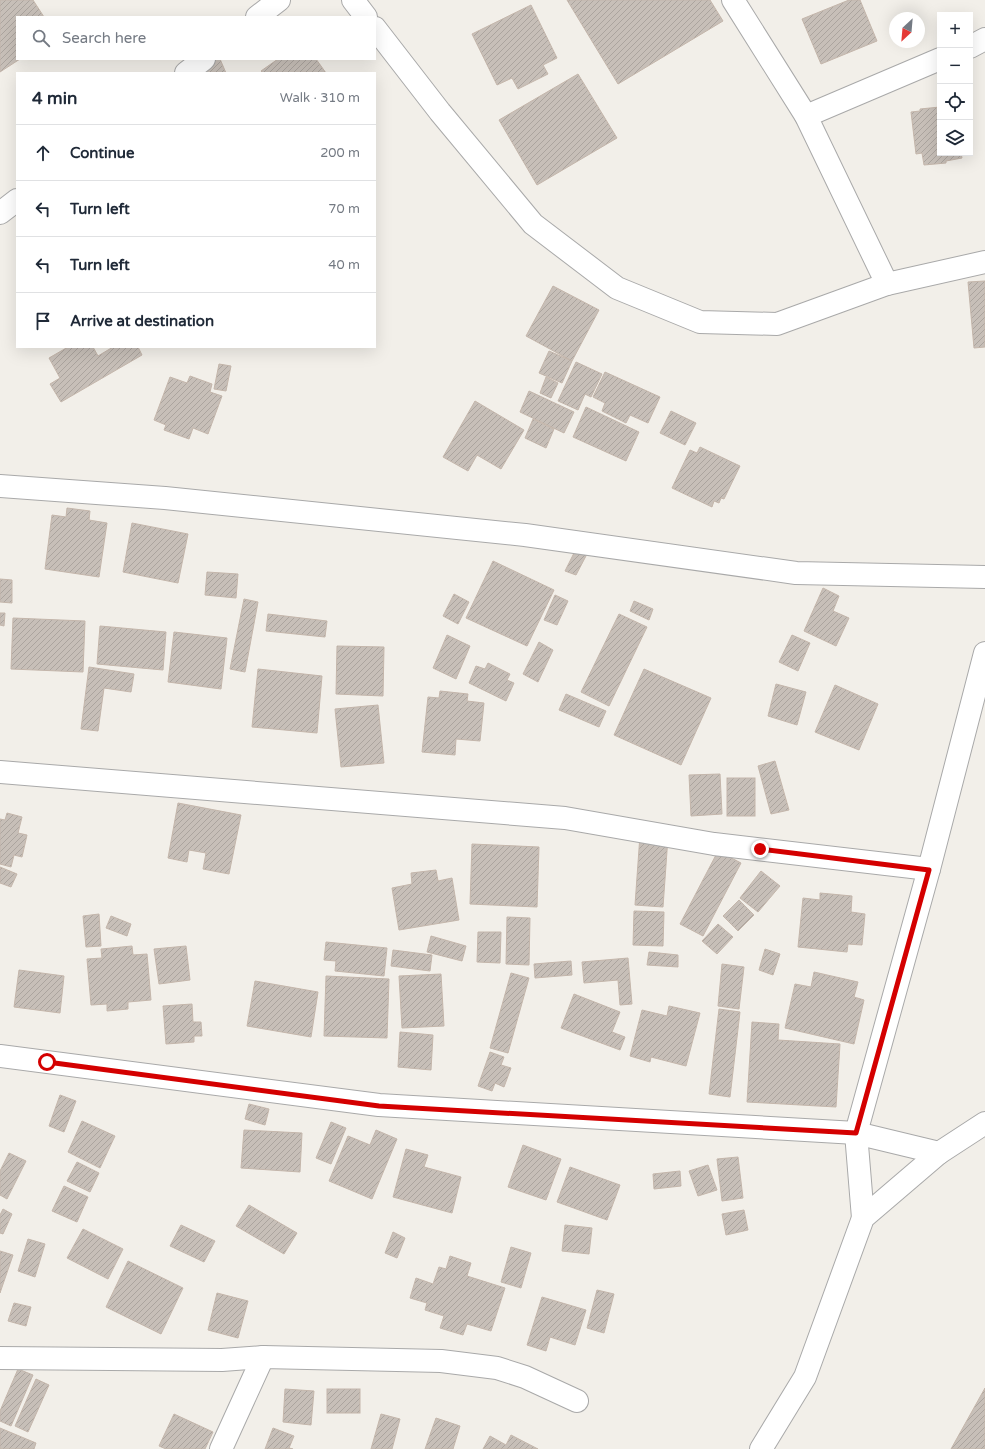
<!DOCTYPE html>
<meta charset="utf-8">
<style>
body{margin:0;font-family:"Varela Round",sans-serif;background:#f6f6f7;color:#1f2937}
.controls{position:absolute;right:12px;top:12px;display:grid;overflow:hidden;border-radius:0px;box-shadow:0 4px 16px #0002}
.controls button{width:36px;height:36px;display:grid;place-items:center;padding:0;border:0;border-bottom:1px solid #e0e1e3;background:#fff;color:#1f2937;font:20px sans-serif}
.compass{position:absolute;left:889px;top:12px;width:36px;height:36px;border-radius:50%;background:#fff;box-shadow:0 4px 16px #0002;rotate:206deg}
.stop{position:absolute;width:12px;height:12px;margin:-9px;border:3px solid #d40000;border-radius:50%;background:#fff}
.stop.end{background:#d40000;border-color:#fff;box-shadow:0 1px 4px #0008}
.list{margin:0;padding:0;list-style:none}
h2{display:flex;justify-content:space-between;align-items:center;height:52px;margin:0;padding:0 16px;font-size:17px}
h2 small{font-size:13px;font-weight:400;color:#747a83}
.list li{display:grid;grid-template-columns:26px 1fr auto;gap:12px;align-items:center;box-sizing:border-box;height:56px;padding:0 16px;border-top:1px solid #e0e1e3}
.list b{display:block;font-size:15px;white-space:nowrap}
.list em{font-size:13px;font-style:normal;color:#747a83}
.icon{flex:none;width:22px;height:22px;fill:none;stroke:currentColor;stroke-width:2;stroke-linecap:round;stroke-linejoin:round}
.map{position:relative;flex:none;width:985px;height:1449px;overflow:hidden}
.search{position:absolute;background:#fff;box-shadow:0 4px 16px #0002;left:16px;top:16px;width:360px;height:44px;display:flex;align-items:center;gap:10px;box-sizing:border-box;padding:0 14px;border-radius:0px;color:#747a83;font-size:15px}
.panel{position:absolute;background:#fff;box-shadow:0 4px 16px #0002;left:16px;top:72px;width:360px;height:276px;border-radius:0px}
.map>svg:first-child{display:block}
.building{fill:url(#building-hatch);stroke:#c4b6ab}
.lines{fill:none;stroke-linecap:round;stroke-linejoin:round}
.street-casing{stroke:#a9a9a9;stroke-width:24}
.street{stroke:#fff;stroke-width:22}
.route{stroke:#d40000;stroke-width:5}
</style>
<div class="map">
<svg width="985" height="1449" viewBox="0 0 985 1449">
<defs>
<pattern id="building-hatch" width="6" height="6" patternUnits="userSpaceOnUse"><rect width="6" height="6" fill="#c7bfb8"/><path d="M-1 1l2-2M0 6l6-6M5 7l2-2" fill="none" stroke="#aba49e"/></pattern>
</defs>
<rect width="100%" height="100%" fill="#f2efe9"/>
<g class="building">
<path d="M0,0H33L44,17H17V59H20L0,72Z"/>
<path d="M567,0H710L723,21L618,84Z"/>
<path d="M849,0H860L877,41L821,64L802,19Z"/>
<path d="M531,5L557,58L543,65L548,74L518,89L512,78L497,85L472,34Z"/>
<path d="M207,59H220L226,73H203Z"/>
<path d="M278,59H316L326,73H263L261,71Z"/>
<path d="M578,74L617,138L537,185L499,120Z"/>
<path d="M940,107V153H961L962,158L946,161V163L924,165L922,153L916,154L911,112L920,111V109Z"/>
<path d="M985,281V347L974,348L968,282Z"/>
<path d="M553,286L599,310L572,361L526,336Z"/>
<path d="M68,347H93L98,356L113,347H138L142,355L61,402L50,384L60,378L49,358Z"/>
<path d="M549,351L572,361L562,383L539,373Z"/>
<path d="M576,362L602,374L591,397L585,394L578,410L558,401Z"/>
<path d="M219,364L231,366L226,391L214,389Z"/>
<path d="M605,372L660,397L648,423L630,415L626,423L602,411L605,403L593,397Z"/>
<path d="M190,376L212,384L210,392L222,396L208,434L193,428L189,439L164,430L166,425L154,420L170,377L187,383Z"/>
<path d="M546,377L558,383L551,398L540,393Z"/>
<path d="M529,391L574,412L564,433L520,412Z"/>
<path d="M475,401L524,430L501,469L477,455L468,471L443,457Z"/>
<path d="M586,407L639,432L626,461L573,437Z"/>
<path d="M671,411L696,423L685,445L660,433Z"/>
<path d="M533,419L554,429L546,448L525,438Z"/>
<path d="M700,447L740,466L724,499L721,498L719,503L714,501L712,507L672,488L690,450L697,453Z"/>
<path d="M67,508L90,511L89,520L107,523L99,577L45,569L52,515L66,517Z"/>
<path d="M132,523L188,534L178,583L123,572Z"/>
<path d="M576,549L587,554L576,575L565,571Z"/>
<path d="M493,561L554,590L527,646L466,618Z"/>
<path d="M207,572L238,574L236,598L205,595Z"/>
<path d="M0,579L12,580V603L0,602Z"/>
<path d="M823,588L839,596L833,611L849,618L836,646L804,631Z"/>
<path d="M454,594L469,602L458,624L443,616Z"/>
<path d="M555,595L568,601L557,625L544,620Z"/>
<path d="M244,599L258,602L245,672L230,669Z"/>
<path d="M634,601L653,609L649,620L630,611Z"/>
<path d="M0,613H5L4,626L0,625Z"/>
<path d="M268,614L327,621L325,637L266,631Z"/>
<path d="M619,614L647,627L609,706L581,692Z"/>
<path d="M13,618L85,621L83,672L11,669Z"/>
<path d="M100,626L166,632L163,670L97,664Z"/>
<path d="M174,632L227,638L221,689L168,682Z"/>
<path d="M447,635L470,646L456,679L433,668Z"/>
<path d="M792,635L810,643L798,671L779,662Z"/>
<path d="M539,642L553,650L538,682L523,674Z"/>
<path d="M337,646L384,647L383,696L336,694Z"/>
<path d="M488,663L510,674L507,680L514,683L506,701L469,683L476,666L485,669Z"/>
<path d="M89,667L134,674L131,692L104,688L98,731L81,729Z"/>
<path d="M258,669L322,676L317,733L252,727Z"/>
<path d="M644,669L711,698L681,765L614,735Z"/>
<path d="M776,684L806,692L797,725L768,716Z"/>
<path d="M835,685L878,704L859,750L815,732Z"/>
<path d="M440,691L468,694L467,701L484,703L480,741L456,739L455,755L422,752L428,697L439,698Z"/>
<path d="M566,694L606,711L599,727L559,710Z"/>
<path d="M378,705L384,763L341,767L335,709Z"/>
<path d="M775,761L789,810L771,814L758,766Z"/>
<path d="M720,774L722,814L691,816L689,775Z"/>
<rect x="727" y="778" width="28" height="38"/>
<path d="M178,803L241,815L229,874L203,869L206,853L189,850L187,862L168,858Z"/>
<path d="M7,813L22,817L18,833L27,835L22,857L14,855L11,867L0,864V819L5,820Z"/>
<path d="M640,835L668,837L663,907L635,905Z"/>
<path d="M472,844L539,847L537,907L470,904Z"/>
<path d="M718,851L741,863L703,936L680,924Z"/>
<path d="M0,867L17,874L11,887L0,883Z"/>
<path d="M436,870L438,881L452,878L459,920L399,930L392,888L412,884L411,873Z"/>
<path d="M761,871L780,886L758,912L740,898Z"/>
<path d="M820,893L852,896L851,912L865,914L862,945L848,944L847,952L798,947L803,898L820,900Z"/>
<path d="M739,900L754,915L738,931L723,916Z"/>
<path d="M634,911L664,912L663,946L633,945Z"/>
<path d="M99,914L101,946L86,947L83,916Z"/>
<path d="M111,916L131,924L127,936L106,928Z"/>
<path d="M507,917L530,918L529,965L506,964Z"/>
<path d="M718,924L733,937L717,954L702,941Z"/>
<path d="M478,932H501L500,963L477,962Z"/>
<path d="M431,936L466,946L462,961L427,952Z"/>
<path d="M326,942L387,948L384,976L335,971L336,961L324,960Z"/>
<path d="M132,946L133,955L147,954L151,1000L128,1002V1009L107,1011V1004L91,1005L87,959L102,958L101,949Z"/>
<path d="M186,946L190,980L159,984L154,949Z"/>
<path d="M765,949L780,954L773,975L759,970Z"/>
<path d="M393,950L432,955L430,971L391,966Z"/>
<path d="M649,952L678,955V967L647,965Z"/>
<path d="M628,958L632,1004L620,1005L618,980L584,983L582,962Z"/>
<path d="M571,961L572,975L535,978L534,964Z"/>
<path d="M722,964L744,967L739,1009L718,1006Z"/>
<path d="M19,970L64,976L60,1013L14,1007Z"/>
<path d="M814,972L858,982L854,997L864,1000L854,1044L785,1028L795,984L811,987Z"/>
<path d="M511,973L529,978L508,1053L490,1048Z"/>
<path d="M441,974L444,1026L402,1028L399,976Z"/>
<path d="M326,976L389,979L387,1038L324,1036Z"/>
<path d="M255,981L318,992L311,1037L247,1026Z"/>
<path d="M574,994L620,1012L612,1032L625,1037L620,1050L561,1028Z"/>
<path d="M192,1004L193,1022H201L202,1036H194V1042L166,1044L163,1006Z"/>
<path d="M669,1006L700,1013L686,1066L651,1057L650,1062L630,1056L642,1010L667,1016Z"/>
<path d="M719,1009L740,1012L730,1097L709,1094Z"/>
<path d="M752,1022L779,1024L778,1040L840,1044L836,1107L747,1102Z"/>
<path d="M400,1032L433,1035L431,1070L398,1067Z"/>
<path d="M490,1052L504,1057L501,1065L511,1068L504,1087L495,1083L492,1091L478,1086Z"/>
<path d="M60,1095L76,1101L64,1132L49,1126Z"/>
<path d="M249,1104L269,1109L265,1125L245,1119Z"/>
<path d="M82,1121L115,1136L100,1168L68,1152Z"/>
<path d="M331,1122L346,1128L331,1164L316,1158Z"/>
<path d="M244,1130L302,1133L300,1172L241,1168Z"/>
<path d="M376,1130L397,1139L372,1199L329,1181L348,1136L370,1145Z"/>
<path d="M523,1145L561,1159L546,1200L508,1187Z"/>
<path d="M406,1149L428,1155L424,1167L461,1177L452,1213L393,1197Z"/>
<path d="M9,1153L26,1161L7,1199L0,1195V1171Z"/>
<path d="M738,1157L743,1198L722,1201L717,1159Z"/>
<path d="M77,1162L99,1173L90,1192L67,1181Z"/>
<path d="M708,1165L717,1190L698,1196L689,1171Z"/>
<path d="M570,1167L620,1185L607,1220L557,1202Z"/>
<path d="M680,1171L681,1186L654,1189L653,1174Z"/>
<path d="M64,1186L88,1197L77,1222L52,1211Z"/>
<path d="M249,1205L297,1233L284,1254L236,1226Z"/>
<path d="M3,1209L12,1214L3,1234L0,1233V1215Z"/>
<path d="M744,1210L748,1230L726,1235L722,1214Z"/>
<path d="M181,1225L215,1241L204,1262L170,1246Z"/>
<path d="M565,1225L592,1228L589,1254L562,1251Z"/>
<path d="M83,1229L123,1249L108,1279L67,1258Z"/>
<path d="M393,1232L405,1238L397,1258L385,1253Z"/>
<path d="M28,1239L45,1244L35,1277L18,1271Z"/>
<path d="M511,1247L531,1253L521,1288L501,1282Z"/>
<path d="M0,1251L13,1255L0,1293Z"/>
<path d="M450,1256L471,1263L467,1276L505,1288L491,1331L467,1324L463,1335L440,1328L444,1316L425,1310L427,1303L410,1298L416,1278L433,1284L439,1267L446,1269Z"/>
<path d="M128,1261L183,1288L161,1334L106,1307Z"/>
<path d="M597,1290L614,1294L604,1333L587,1328Z"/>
<path d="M217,1293L248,1301L238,1338L208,1330Z"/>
<path d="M542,1297L586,1310L575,1345L550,1337L546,1351L527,1345Z"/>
<path d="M14,1303L31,1307L26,1326L8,1321Z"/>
<path d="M18,1369L33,1375L11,1426L0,1421V1411Z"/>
<path d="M36,1379L49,1385L28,1432L15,1426Z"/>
<path d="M985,1388V1449H951Z"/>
<path d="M285,1389L314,1391L311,1425L283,1422Z"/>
<rect x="327" y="1389" width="33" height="24"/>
<path d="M174,1414L213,1432L205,1449H166L159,1446Z"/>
<path d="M381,1414L400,1419L392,1449H371Z"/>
<path d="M436,1418L460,1426L453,1449H425Z"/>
<path d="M0,1428L36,1443L34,1449H0Z"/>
<path d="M273,1428L294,1436L289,1448L293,1449H265Z"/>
<path d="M511,1435L538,1449H483L490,1436L506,1445Z"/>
</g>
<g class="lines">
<g class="street-casing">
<g id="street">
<path d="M353,0L366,17"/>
<path d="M733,0L806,116L887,284"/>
<path d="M257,17L279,0"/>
<path d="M375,28L440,112L533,224L617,288L700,322L777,324L887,284L985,262"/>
<path d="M970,47L985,39"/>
<path d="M186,73L204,59"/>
<path d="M806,116L940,59"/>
<path d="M0,213L17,200"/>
<path d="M0,486L165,498L525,535L796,573L985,577"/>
<path d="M0,772L565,818L714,844L929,869"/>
<path d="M0,1056L379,1105L856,1133L939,1153"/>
<path d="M863,1218L856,1133L929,869L985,653"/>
<path d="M0,1358L222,1360L263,1357L441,1361L497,1368L525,1377L577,1401"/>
<path d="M221,1449L263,1357"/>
<path d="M761,1449L805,1377L863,1218L939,1153L985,1123"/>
</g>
</g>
<use href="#street" class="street"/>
</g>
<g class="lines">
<path class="route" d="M47,1062L379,1106L856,1133L929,870L760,849"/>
</g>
</svg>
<div class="controls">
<button>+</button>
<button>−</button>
<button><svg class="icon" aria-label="locate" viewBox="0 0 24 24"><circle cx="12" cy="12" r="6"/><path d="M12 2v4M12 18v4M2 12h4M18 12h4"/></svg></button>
<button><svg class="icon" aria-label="layers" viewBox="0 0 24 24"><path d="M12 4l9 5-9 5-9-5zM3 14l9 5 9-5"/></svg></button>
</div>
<svg class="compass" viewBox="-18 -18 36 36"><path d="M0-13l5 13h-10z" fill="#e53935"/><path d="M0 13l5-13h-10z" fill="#747a83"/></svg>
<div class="stop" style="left:47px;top:1062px"></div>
<div class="stop end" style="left:760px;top:849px"></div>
<div class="search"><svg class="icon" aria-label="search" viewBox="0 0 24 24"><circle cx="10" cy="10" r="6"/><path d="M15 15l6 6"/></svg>Search here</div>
<section class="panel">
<h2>4 min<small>Walk · 310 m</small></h2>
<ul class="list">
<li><svg class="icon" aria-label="ahead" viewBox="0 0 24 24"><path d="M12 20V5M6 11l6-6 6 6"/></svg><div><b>Continue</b></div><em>200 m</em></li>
<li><svg class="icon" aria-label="left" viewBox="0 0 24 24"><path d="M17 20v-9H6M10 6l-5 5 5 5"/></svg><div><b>Turn left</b></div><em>70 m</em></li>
<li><svg class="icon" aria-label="left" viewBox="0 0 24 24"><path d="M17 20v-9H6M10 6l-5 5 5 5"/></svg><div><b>Turn left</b></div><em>40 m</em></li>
<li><svg class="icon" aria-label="arrive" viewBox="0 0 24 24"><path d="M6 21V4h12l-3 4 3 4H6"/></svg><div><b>Arrive at destination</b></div></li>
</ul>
</section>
</div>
